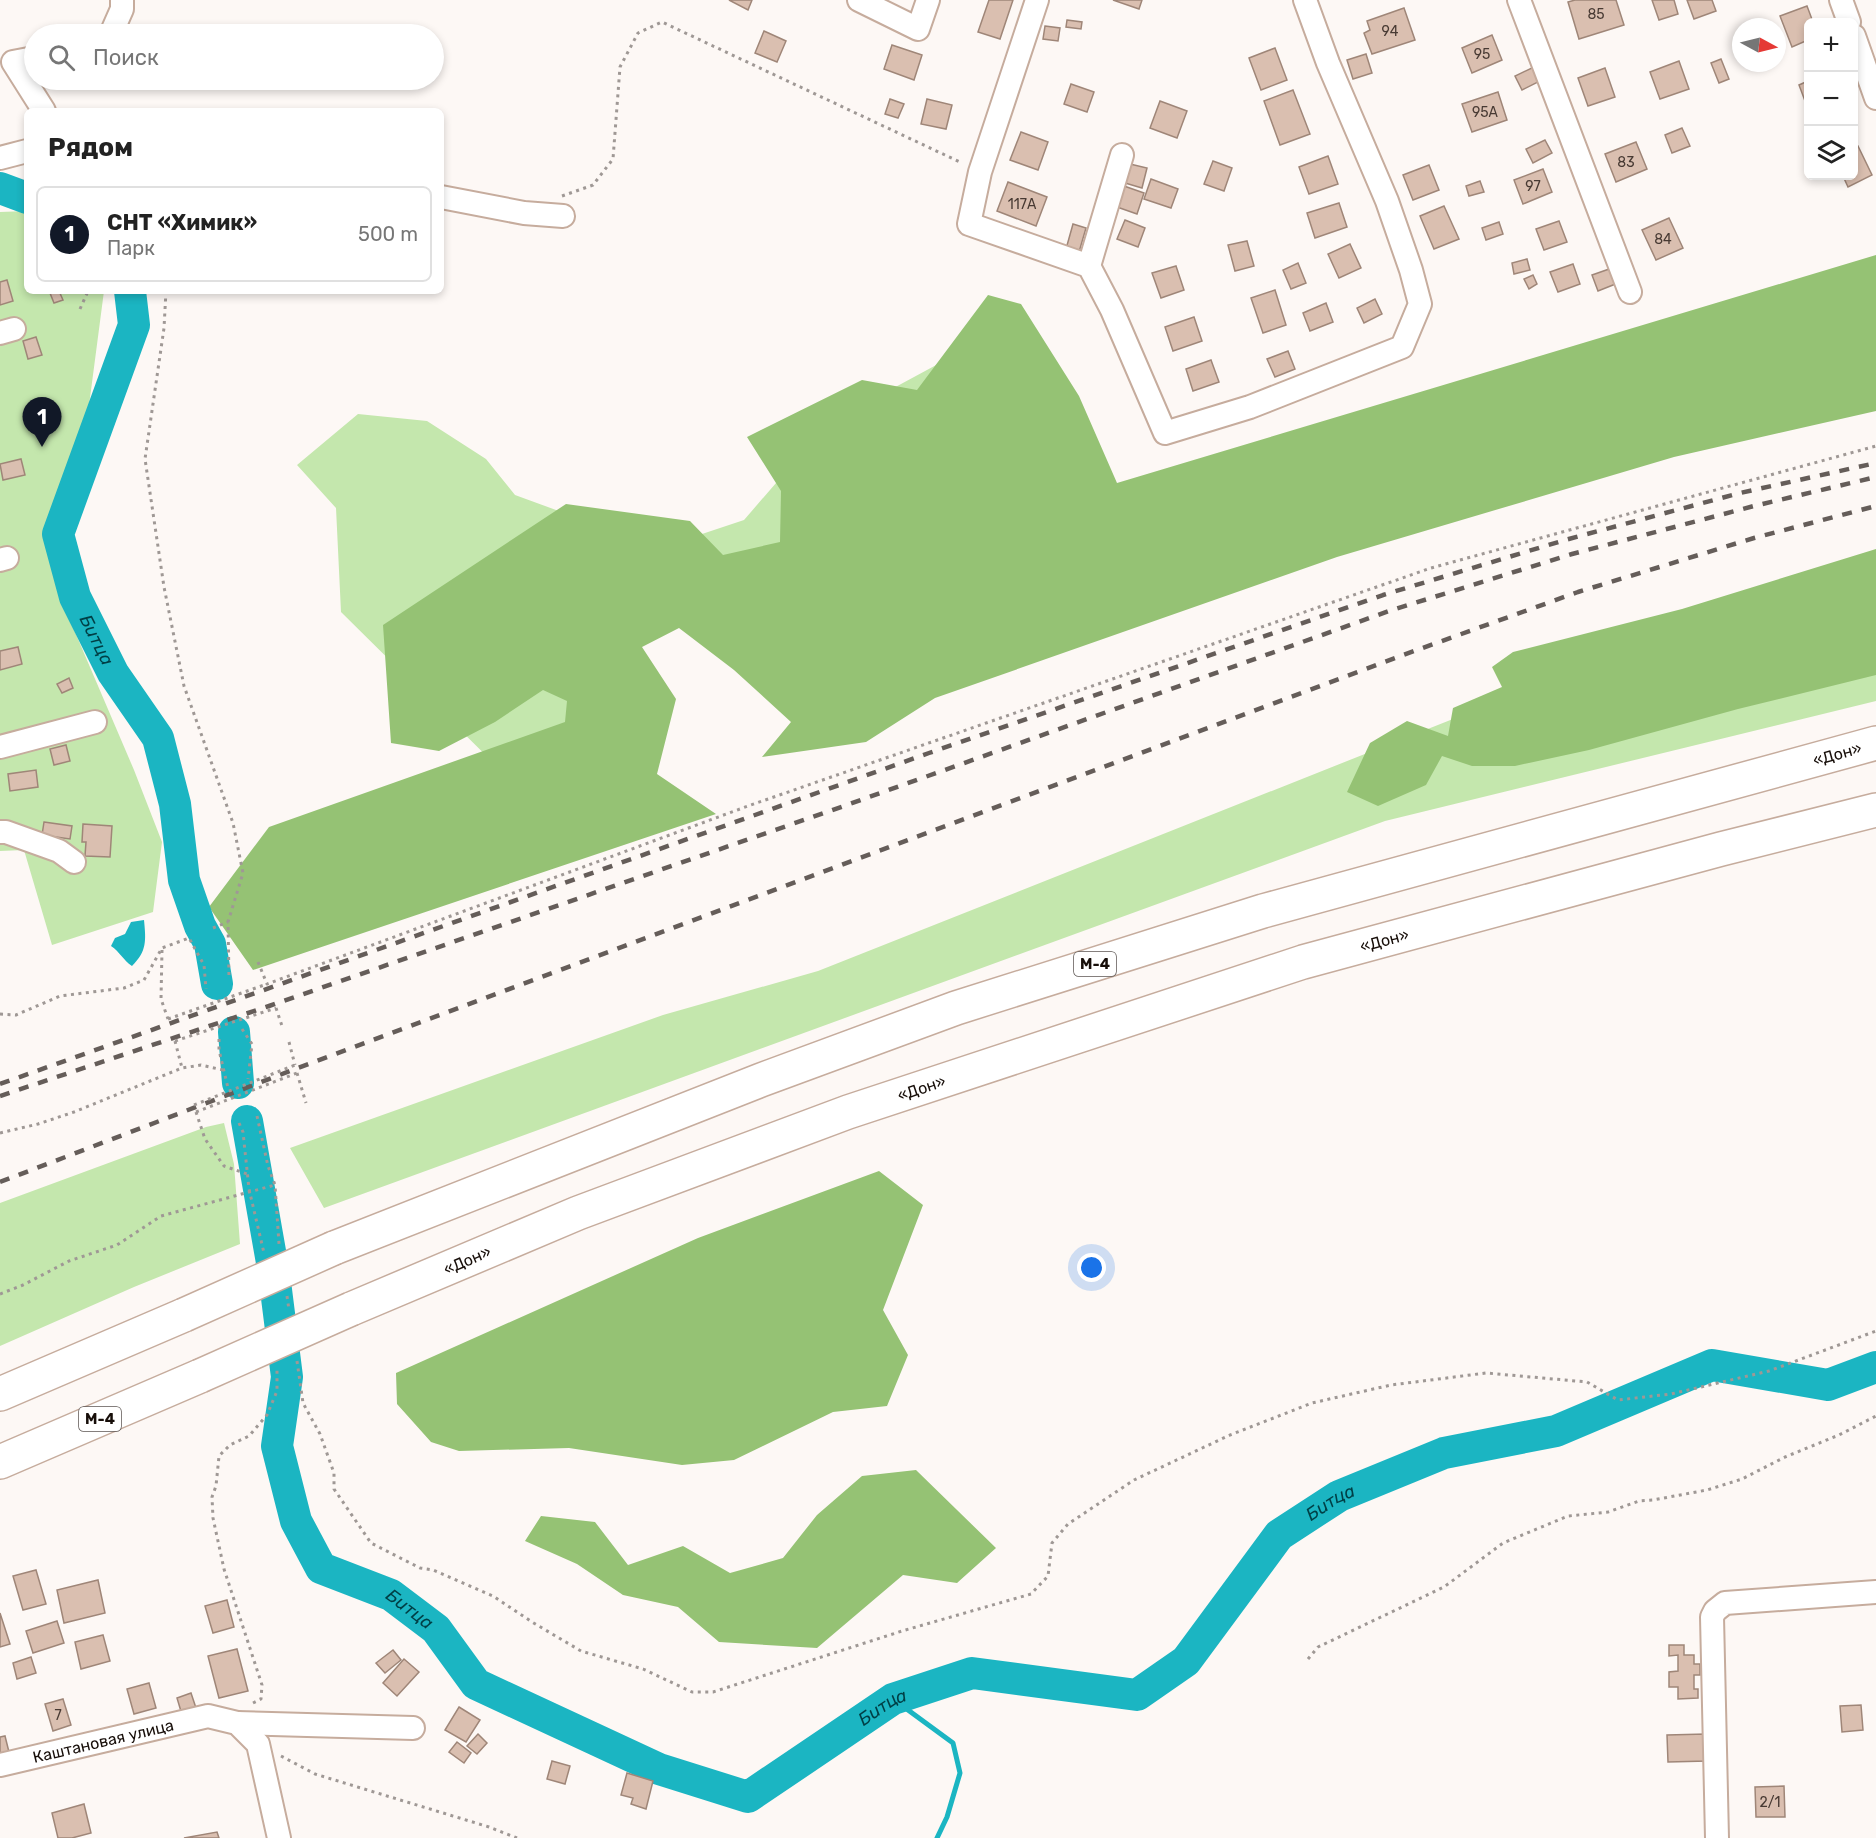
<!DOCTYPE html>
<html lang="ru">
<meta charset="utf-8">
<style>
body{margin:0;font-family:Rubik,sans-serif;background:#f2f2f2;color:#222}
.controls{position:absolute;right:18px;top:18px;display:grid;overflow:hidden;border-radius:9px;box-shadow:0 3px 9px #0003}
.controls button{width:54px;height:54px;display:grid;place-items:center;padding:0;border:0;border-bottom:2px solid #e0e0e0;background:#fff;color:#222;font:30px sans-serif}
.compass{position:absolute;left:1732px;top:18px;width:54px;height:54px;border-radius:50%;background:#fff;box-shadow:0 3px 9px #0003;rotate:97deg}
.you{position:absolute;left:1092px;top:1268px;width:21px;height:21px;margin:-15px;border:4px solid #fff;border-radius:50%;background:#1a73e8;box-shadow:0 0 0 9px #1a73e833}
.badge{display:grid;place-items:center;width:39px;height:39px;border-radius:50%;background:#111827;color:#fff;font-size:20px;font-weight:700}
.pin{position:absolute;translate:-50% -50px;filter:drop-shadow(0 2px 3px #0008)}
.pin::after{content:'';position:absolute;top:32px;width:21px;height:18px;background:inherit;clip-path:polygon(0 0,100% 0,50% 100%)}
.list{margin:0;padding:0;list-style:none}
h2{display:flex;justify-content:space-between;align-items:center;height:78px;margin:0;padding:0 24px;font-size:26px}
h2 small{font-size:20px;font-weight:400;color:#767676}
.list li{display:grid;grid-template-columns:39px 1fr auto;gap:18px;align-items:center;box-sizing:border-box;height:96px;margin:0 12px 12px;padding:0 12px;border:2px solid #e0e0e0;border-radius:9px}
.list b{display:block;font-size:22px;white-space:nowrap}
.list p{margin:0;font-size:20px;white-space:nowrap;color:#767676}
.list em{font-size:20px;font-style:normal;color:#767676}
.icon{flex:none;width:33px;height:33px;fill:none;stroke:currentColor;stroke-width:2;stroke-linecap:round;stroke-linejoin:round}
.map{position:relative;flex:none;width:1876px;height:1838px;overflow:hidden}
.search{position:absolute;background:#fff;box-shadow:0 3px 9px #0003;left:24px;top:24px;width:420px;height:66px;display:flex;align-items:center;gap:15px;box-sizing:border-box;padding:0 21px;border-radius:33px;color:#767676;font-size:22px}
.panel{position:absolute;background:#fff;box-shadow:0 3px 9px #0003;left:24px;top:108px;width:420px;height:186px;border-radius:9px}
.map>svg:first-child{display:block}
.green{fill:#c4e7ad}
.forest{fill:#95c274}
.water{fill:#1bb5c2}
.lines{fill:none;stroke-linecap:round;stroke-linejoin:round}
.stream{stroke:#1bb5c2;stroke-width:5}
.river{stroke:#1bb5c2;stroke-width:32}
.building{fill:#dabfb0;stroke:#9f8678;stroke-width:1.5}
.minor-casing{stroke:#c6ac9d;stroke-width:26}
.highway-casing{stroke:#c6ac9d;stroke-width:36}
.path{stroke:#9f9895;stroke-width:3;stroke-dasharray:3 4.5;stroke-linecap:butt}
.minor{stroke:#fff;stroke-width:22}
.highway{stroke:#fff;stroke-width:33}
.rail{stroke:#655d59;stroke-width:4.5;stroke-dasharray:10 10;stroke-linecap:butt}
.highway-bridge-casing{stroke:#c6ac9d;stroke-width:36;stroke-linecap:butt}
.path-bridge{stroke:#9f9895;stroke-width:3;stroke-dasharray:3 4.5;stroke-linecap:butt}
.highway-bridge{stroke:#fff;stroke-width:33}
.labels{text-anchor:middle;dominant-baseline:central;stroke-width:6;stroke-linejoin:round;paint-order:stroke}
.number-label{font-size:14px;fill:#483a33}
.shield{fill:#fff;stroke:#5d5653;stroke-width:1.5}
.shield-label{font-size:15px;font-weight:bold;fill:#170e09}
.street-label{font-size:16px;fill:#170e09;stroke:#fff}
.water-label{font-size:18px;font-style:italic;fill:#003f45;stroke:#fff}
</style>
<div class="map">
<svg width="1876" height="1838" viewBox="0 0 1876 1838">
<rect width="100%" height="100%" fill="#fdf8f5"/>
<g class="green">
<path d="M27,211V291H104L63,604L134,770L162,842L153,912L52,945L24,850L0,851V212Z"/>
<path d="M1001,330L1047,405L653,615L527,796L341,612L336,508L297,465L358,414L427,421L486,459L515,495L660,548L744,520L827,424Z"/>
<path d="M1876,597V701L1385,821L324,1208L290,1148L663,1015L818,971L1579,669Z"/>
<path d="M224,1123L234,1164L240,1244L134,1287L0,1346V1203L206,1127Z"/>
</g>
<g class="forest">
<path d="M1876,255V411L1674,457L1337,557L935,698L866,742L762,757L791,722L734,670L679,628L642,647L676,699L657,774L716,814L253,970L209,907L269,827L565,722L567,701L543,690L495,722L439,751L391,743L383,625L566,504L690,521L723,555L780,542L781,491L747,437L862,380L917,390L988,295L1021,304L1079,396L1117,483Z"/>
<path d="M1876,549V675L1738,709L1589,750L1515,766H1472L1442,756L1426,785L1378,806L1347,792L1370,743L1407,721L1448,736L1453,708L1502,687L1492,667L1513,652L1682,609Z"/>
<path d="M879,1171L923,1205L883,1310L908,1355L887,1406L833,1412L734,1460L682,1465L569,1448L459,1451L431,1442L397,1404L396,1373L698,1238Z"/>
<path d="M916,1470L996,1548L957,1583L903,1575L817,1648L719,1642L678,1607L623,1595L577,1564L525,1541L541,1516L595,1522L628,1565L683,1546L730,1573L783,1558L817,1515L862,1476Z"/>
</g>
<path class="water" d="M144,920C146,941 147,951 132,966C123,960 120,952 111,946L115,938L125,934L131,922Z"/>
<g class="lines">
<path class="stream" d="M893,1699L953,1743L960,1773L947,1817L937,1838"/>
<g class="river">
<path d="M0,188L27,198"/>
<path id="s1" d="M130,291L134,325L58,534L75,597L113,673L158,738L175,804L184,880L200,926L210,944L217,984"/>
<path d="M234,1032L238,1083"/>
<path id="s2" d="M247,1121L274,1274L287,1377L277,1446L296,1521L321,1568L391,1595L436,1629L476,1684L659,1769L748,1797L893,1699L972,1673L1137,1695L1186,1661L1279,1535L1339,1496L1444,1453L1556,1431L1712,1365L1828,1385L1876,1367"/>
</g>
</g>
<g class="building">
<path d="M729,0H752L748,10Z"/>
<path d="M989,0H1013L1000,39L978,32Z"/>
<path d="M1113,0H1142L1139,9Z"/>
<path d="M1575,0H1616L1624,25L1579,39L1568,2Z"/>
<path d="M1652,0H1674L1678,14L1659,20Z"/>
<path d="M1687,0H1712L1716,11L1694,19Z"/>
<path d="M1807,6L1813,22H1808V40L1792,47L1780,16Z"/>
<path d="M1404,8L1415,40L1372,54L1364,33L1370,30L1367,21Z"/>
<path d="M1067,20L1082,22L1081,29L1066,27Z"/>
<path d="M1045,26L1060,28L1058,41L1043,39Z"/>
<path d="M764,31L786,41L777,62L755,53Z"/>
<path d="M1492,35L1502,60L1472,73L1462,48Z"/>
<path d="M892,45L922,55L914,80L884,69Z"/>
<path d="M1275,48L1287,80L1261,90L1249,58Z"/>
<path d="M1366,54L1372,73L1353,79L1347,60Z"/>
<path d="M1721,59L1729,79L1719,83L1711,63Z"/>
<path d="M1679,61L1689,89L1660,99L1650,72Z"/>
<path d="M1536,66L1542,80L1522,90L1515,76Z"/>
<path d="M1605,68L1615,97L1588,106L1578,78Z"/>
<path d="M1808,81V109L1799,85Z"/>
<path d="M1071,84L1094,92L1087,112L1064,104Z"/>
<path d="M1293,90L1310,134L1280,145L1264,101Z"/>
<path d="M1498,92L1507,120L1472,132L1462,104Z"/>
<path d="M890,99L904,104L898,118L885,114Z"/>
<path d="M927,99L952,105L946,129L921,124Z"/>
<path d="M1160,101L1187,111L1177,138L1150,128Z"/>
<path d="M1682,128L1690,146L1672,153L1665,135Z"/>
<path d="M1021,132L1048,142L1038,170L1010,160Z"/>
<path d="M1545,140L1552,153L1533,163L1526,149Z"/>
<path d="M1636,142L1647,169L1616,182L1605,154Z"/>
<path d="M1858,146L1872,175L1848,187L1843,176H1854V148Z"/>
<path d="M1328,156L1338,184L1309,194L1299,167Z"/>
<path d="M1213,161L1232,168L1224,191L1204,184Z"/>
<path d="M1130,164L1147,168L1142,188L1125,183Z"/>
<path d="M1429,165L1439,190L1413,200L1403,175Z"/>
<path d="M1543,169L1552,192L1523,204L1514,180Z"/>
<path d="M1151,179L1178,189L1171,208L1144,199Z"/>
<path d="M1480,181L1484,192L1469,196L1466,186Z"/>
<path d="M1008,182L1047,197L1036,226L997,211Z"/>
<path d="M1124,186L1144,193L1137,214L1117,207Z"/>
<path d="M1339,203L1347,227L1315,238L1307,213Z"/>
<path d="M1444,206L1459,239L1434,249L1420,216Z"/>
<path d="M1669,218L1683,248L1656,260L1642,230Z"/>
<path d="M1125,220L1145,228L1138,247L1117,239Z"/>
<path d="M1559,221L1567,242L1544,250L1536,229Z"/>
<path d="M1499,222L1503,234L1486,240L1482,228Z"/>
<path d="M1073,224L1086,228L1079,252L1066,249Z"/>
<path d="M1247,241L1254,266L1235,271L1228,245Z"/>
<path d="M1350,244L1361,268L1339,278L1328,254Z"/>
<path d="M1527,259L1530,270L1514,274L1512,263Z"/>
<path d="M1298,263L1306,283L1291,289L1283,270Z"/>
<path d="M1573,264L1580,284L1558,292L1550,272Z"/>
<path d="M1176,266L1184,290L1161,298L1152,273Z"/>
<path d="M1612,268L1618,283L1598,291L1592,275Z"/>
<path d="M1533,275L1537,284L1529,289L1524,279Z"/>
<path d="M7,280L13,301L0,305V282Z"/>
<path d="M1275,290L1286,325L1263,333L1251,298Z"/>
<path d="M54,291H59L63,300L54,303L50,293Z"/>
<path d="M1375,299L1382,314L1364,323L1357,308Z"/>
<path d="M1326,303L1333,322L1310,331L1303,313Z"/>
<path d="M1194,317L1202,341L1173,351L1165,327Z"/>
<path d="M36,337L42,355L28,359L23,341Z"/>
<path d="M1288,351L1295,369L1275,377L1267,359Z"/>
<path d="M1211,360L1219,382L1193,391L1186,369Z"/>
<path d="M21,459L25,475L3,480L0,464Z"/>
<path d="M18,647L22,664L0,670V651Z"/>
<path d="M69,678L73,688L62,693L57,684Z"/>
<path d="M66,745L70,761L54,765L50,749Z"/>
<path d="M36,770L38,787L10,791L8,774Z"/>
<path d="M44,822L72,826L70,839L42,835Z"/>
<path d="M83,824L112,826L110,857L85,856L86,842H82Z"/>
<path d="M36,1570L46,1604L23,1610L13,1576Z"/>
<path d="M98,1580L105,1613L64,1623L57,1590Z"/>
<path d="M227,1600L234,1627L213,1633L205,1606Z"/>
<path d="M0,1613L10,1644L0,1647Z"/>
<path d="M57,1621L64,1643L33,1653L26,1631Z"/>
<path d="M103,1635L110,1661L81,1669L75,1642Z"/>
<path d="M1669,1645H1684V1655H1694V1664H1700V1675H1694V1689H1698V1698L1678,1699V1687H1669V1672L1678,1671V1655L1669,1656Z"/>
<path d="M237,1649L248,1691L219,1698L208,1656Z"/>
<path d="M393,1650L401,1660L385,1673L376,1663Z"/>
<path d="M31,1657L36,1673L17,1679L13,1663Z"/>
<path d="M404,1659L419,1672L397,1696L383,1683Z"/>
<path d="M149,1683L156,1708L134,1714L127,1689Z"/>
<path d="M191,1693L198,1714L183,1718L177,1698Z"/>
<path d="M63,1699L71,1725L53,1731L45,1704Z"/>
<path d="M1861,1705L1863,1730L1842,1732L1840,1706Z"/>
<path d="M459,1707L480,1720L466,1742L445,1730Z"/>
<path d="M478,1734L487,1743L477,1754L467,1746Z"/>
<path d="M1706,1734L1707,1761L1668,1762L1667,1735Z"/>
<path d="M5,1736L9,1752L0,1755V1737Z"/>
<path d="M457,1742L471,1753L464,1763L449,1752Z"/>
<path d="M552,1761L570,1766L565,1784L547,1779Z"/>
<path d="M627,1773L653,1781L646,1809L631,1804L633,1798L621,1795Z"/>
<path d="M1784,1786L1785,1817H1756L1755,1787Z"/>
<path d="M84,1804L91,1833L72,1838H58L52,1813Z"/>
<path d="M217,1832L219,1838H184Z"/>
</g>
<g class="lines">
<g class="minor-casing">
<g id="minor">
<path d="M859,0L918,29L928,0"/>
<path d="M1037,0L980,172L969,224L1089,266L1112,310L1165,433L1250,407L1402,347L1420,304L1411,270L1387,201L1328,63L1305,0"/>
<path d="M1519,0L1630,292"/>
<path d="M1841,0L1849,22"/>
<path d="M111,34L122,9V0"/>
<path d="M1854,36L1876,98"/>
<path d="M34,58L13,62L44,111"/>
<path d="M0,158L27,151"/>
<path d="M441,197L524,213L563,216"/>
<path d="M1089,266L1122,155"/>
<path d="M0,333L14,329"/>
<path d="M0,560L7,558"/>
<path d="M0,747L95,722"/>
<path d="M0,832H6L59,851L74,862"/>
<path d="M237,1723L413,1728"/>
<path id="s3" d="M0,1765L208,1716L237,1723L258,1744L279,1838"/>
<path d="M1717,1838L1712,1617L1715,1611L1725,1603L1876,1592"/>
</g>
</g>
<g class="highway-casing">
<g id="highway">
<path id="s4" d="M334,1248L761,1080L956,1008L1263,911L1876,743"/>
<path id="s5" d="M351,1309L578,1213L848,1112L1303,962L1721,849L1876,810"/>
<path d="M0,1394L184,1315"/>
<path d="M0,1462L200,1376"/>
</g>
</g>
<g class="path">
<path d="M562,196L593,185L613,159L620,67L638,33L662,22L962,163"/>
<path d="M166,291L164,328L145,459L164,587L184,686L233,823L243,873L228,922L229,978"/>
<path d="M80,309L88,291"/>
<path d="M213,928L228,922"/>
<path d="M162,950L161,999L168,1019"/>
<path d="M258,962L267,984L748,806L1431,568L1876,446"/>
<path d="M276,1008L283,1029"/>
<path d="M0,1014L16,1015L60,996L124,988L144,980L162,948L189,938L204,965L206,989"/>
<path d="M242,1029L252,1044L248,1079"/>
<path d="M219,1039V1050L228,1088"/>
<path d="M175,1041L182,1068"/>
<path d="M289,1042L295,1065"/>
<path d="M297,1073L306,1103"/>
<path d="M196,1112L205,1139L224,1166L247,1174"/>
<path d="M257,1116L268,1166L275,1185L279,1244"/>
<path d="M239,1123L243,1132L249,1189L264,1253"/>
<path d="M0,1133L38,1124L74,1112L182,1068L201,1065L223,1070"/>
<path d="M0,1294L23,1285L69,1261L117,1245L161,1216L275,1185"/>
<path d="M287,1296L289,1310"/>
<path d="M297,1361L303,1403L320,1434L334,1473V1489L371,1543L420,1568L433,1570L493,1596L532,1622L581,1651L643,1669L692,1692H713L902,1631L1031,1594L1048,1576L1052,1543L1068,1524L1134,1480L1230,1435L1312,1403L1391,1385L1486,1373L1587,1382L1618,1400L1671,1394L1769,1371L1876,1331"/>
<path d="M1308,1659L1318,1647L1444,1587L1503,1543L1568,1516L1608,1512L1639,1501L1653,1500L1707,1490L1742,1479L1785,1457L1839,1435L1876,1416"/>
<path d="M253,1703L261,1699L262,1685L224,1569L213,1518L212,1497L216,1486L219,1456L230,1445L249,1436L267,1415L277,1391V1370"/>
<path d="M281,1756L315,1774L489,1827L517,1838"/>
</g>
<use href="#minor" class="minor"/>
<use href="#highway" class="highway"/>
<g class="rail">
<path d="M0,1084L929,753L1383,595L1565,540L1740,493L1876,463"/>
<path d="M0,1096L269,1006L844,806L1389,611L1572,554L1754,506L1876,477"/>
<path d="M0,1182L290,1071L1403,655L1578,592L1754,538L1876,506"/>
</g>
<g class="highway-bridge-casing">
<g id="highway-bridge">
<path d="M184,1315L334,1248"/>
<path d="M200,1376L351,1309"/>
</g>
</g>
<g class="path-bridge">
<path d="M168,1019L267,984"/>
<path d="M175,1041L276,1008"/>
<path d="M194,1105L295,1065"/>
<path d="M196,1112L297,1073"/>
</g>
<use href="#highway-bridge" class="highway-bridge"/>
</g>
<g class="labels">
<g class="number-label">
<text x="1596" y="14">85</text>
<text x="1390" y="31">94</text>
<text x="1482" y="54">95</text>
<text x="1485" y="112">95А</text>
<text x="1626" y="162">83</text>
<text x="1533" y="186">97</text>
<text x="1022" y="204">117А</text>
<text x="1663" y="239">84</text>
<text x="58" y="1715">7</text>
<text x="1770" y="1802">2/1</text>
</g>
<g class="shield">
<rect x="1074" y="952" width="42" height="24" rx="4.5"/>
<rect x="79" y="1407" width="42" height="24" rx="4.5"/>
</g>
<g class="shield-label">
<text x="1095" y="964">М-4</text>
<text x="100" y="1419">М-4</text>
</g>
<g class="street-label">
<text stroke="none"><textPath href="#s4" startOffset="1584">«Дон»</textPath></text>
<text stroke="none"><textPath href="#s5" startOffset="1098">«Дон»</textPath></text>
<text stroke="none"><textPath href="#s5" startOffset="612">«Дон»</textPath></text>
<text stroke="none"><textPath href="#s5" startOffset="126">«Дон»</textPath></text>
<text stroke="none"><textPath href="#s3" startOffset="106">Каштановая улица</textPath></text>
</g>
<g class="water-label">
<text stroke="none"><textPath href="#s1" startOffset="370">Битца</textPath></text>
<text stroke="none"><textPath href="#s2" startOffset="1656">Битца</textPath></text>
<text stroke="none"><textPath href="#s2" startOffset="558">Битца</textPath></text>
<text stroke="none"><textPath href="#s2" startOffset="1116">Битца</textPath></text>
</g>
</g>
</svg>
<div class="controls">
<button>+</button>
<button>−</button>
<button><svg class="icon" aria-label="layers" viewBox="0 0 24 24"><path d="M12 4l9 5-9 5-9-5zM3 14l9 5 9-5"/></svg></button>
</div>
<svg class="compass" viewBox="-18 -18 36 36"><path d="M0-13l5 13h-10z" fill="#e53935"/><path d="M0 13l5-13h-10z" fill="#767676"/></svg>
<div class="you"></div>
<div class="pin badge" style="left:42px;top:447px">1</div>
<div class="search"><svg class="icon" aria-label="search" viewBox="0 0 24 24"><circle cx="10" cy="10" r="6"/><path d="M15 15l6 6"/></svg>Поиск</div>
<section class="panel">
<h2>Рядом<small></small></h2>
<ul class="list">
<li><span class="badge">1</span><div><b>СНТ «Химик»</b><p>Парк</p></div><em>500 m</em></li>
</ul>
</section>
</div>
